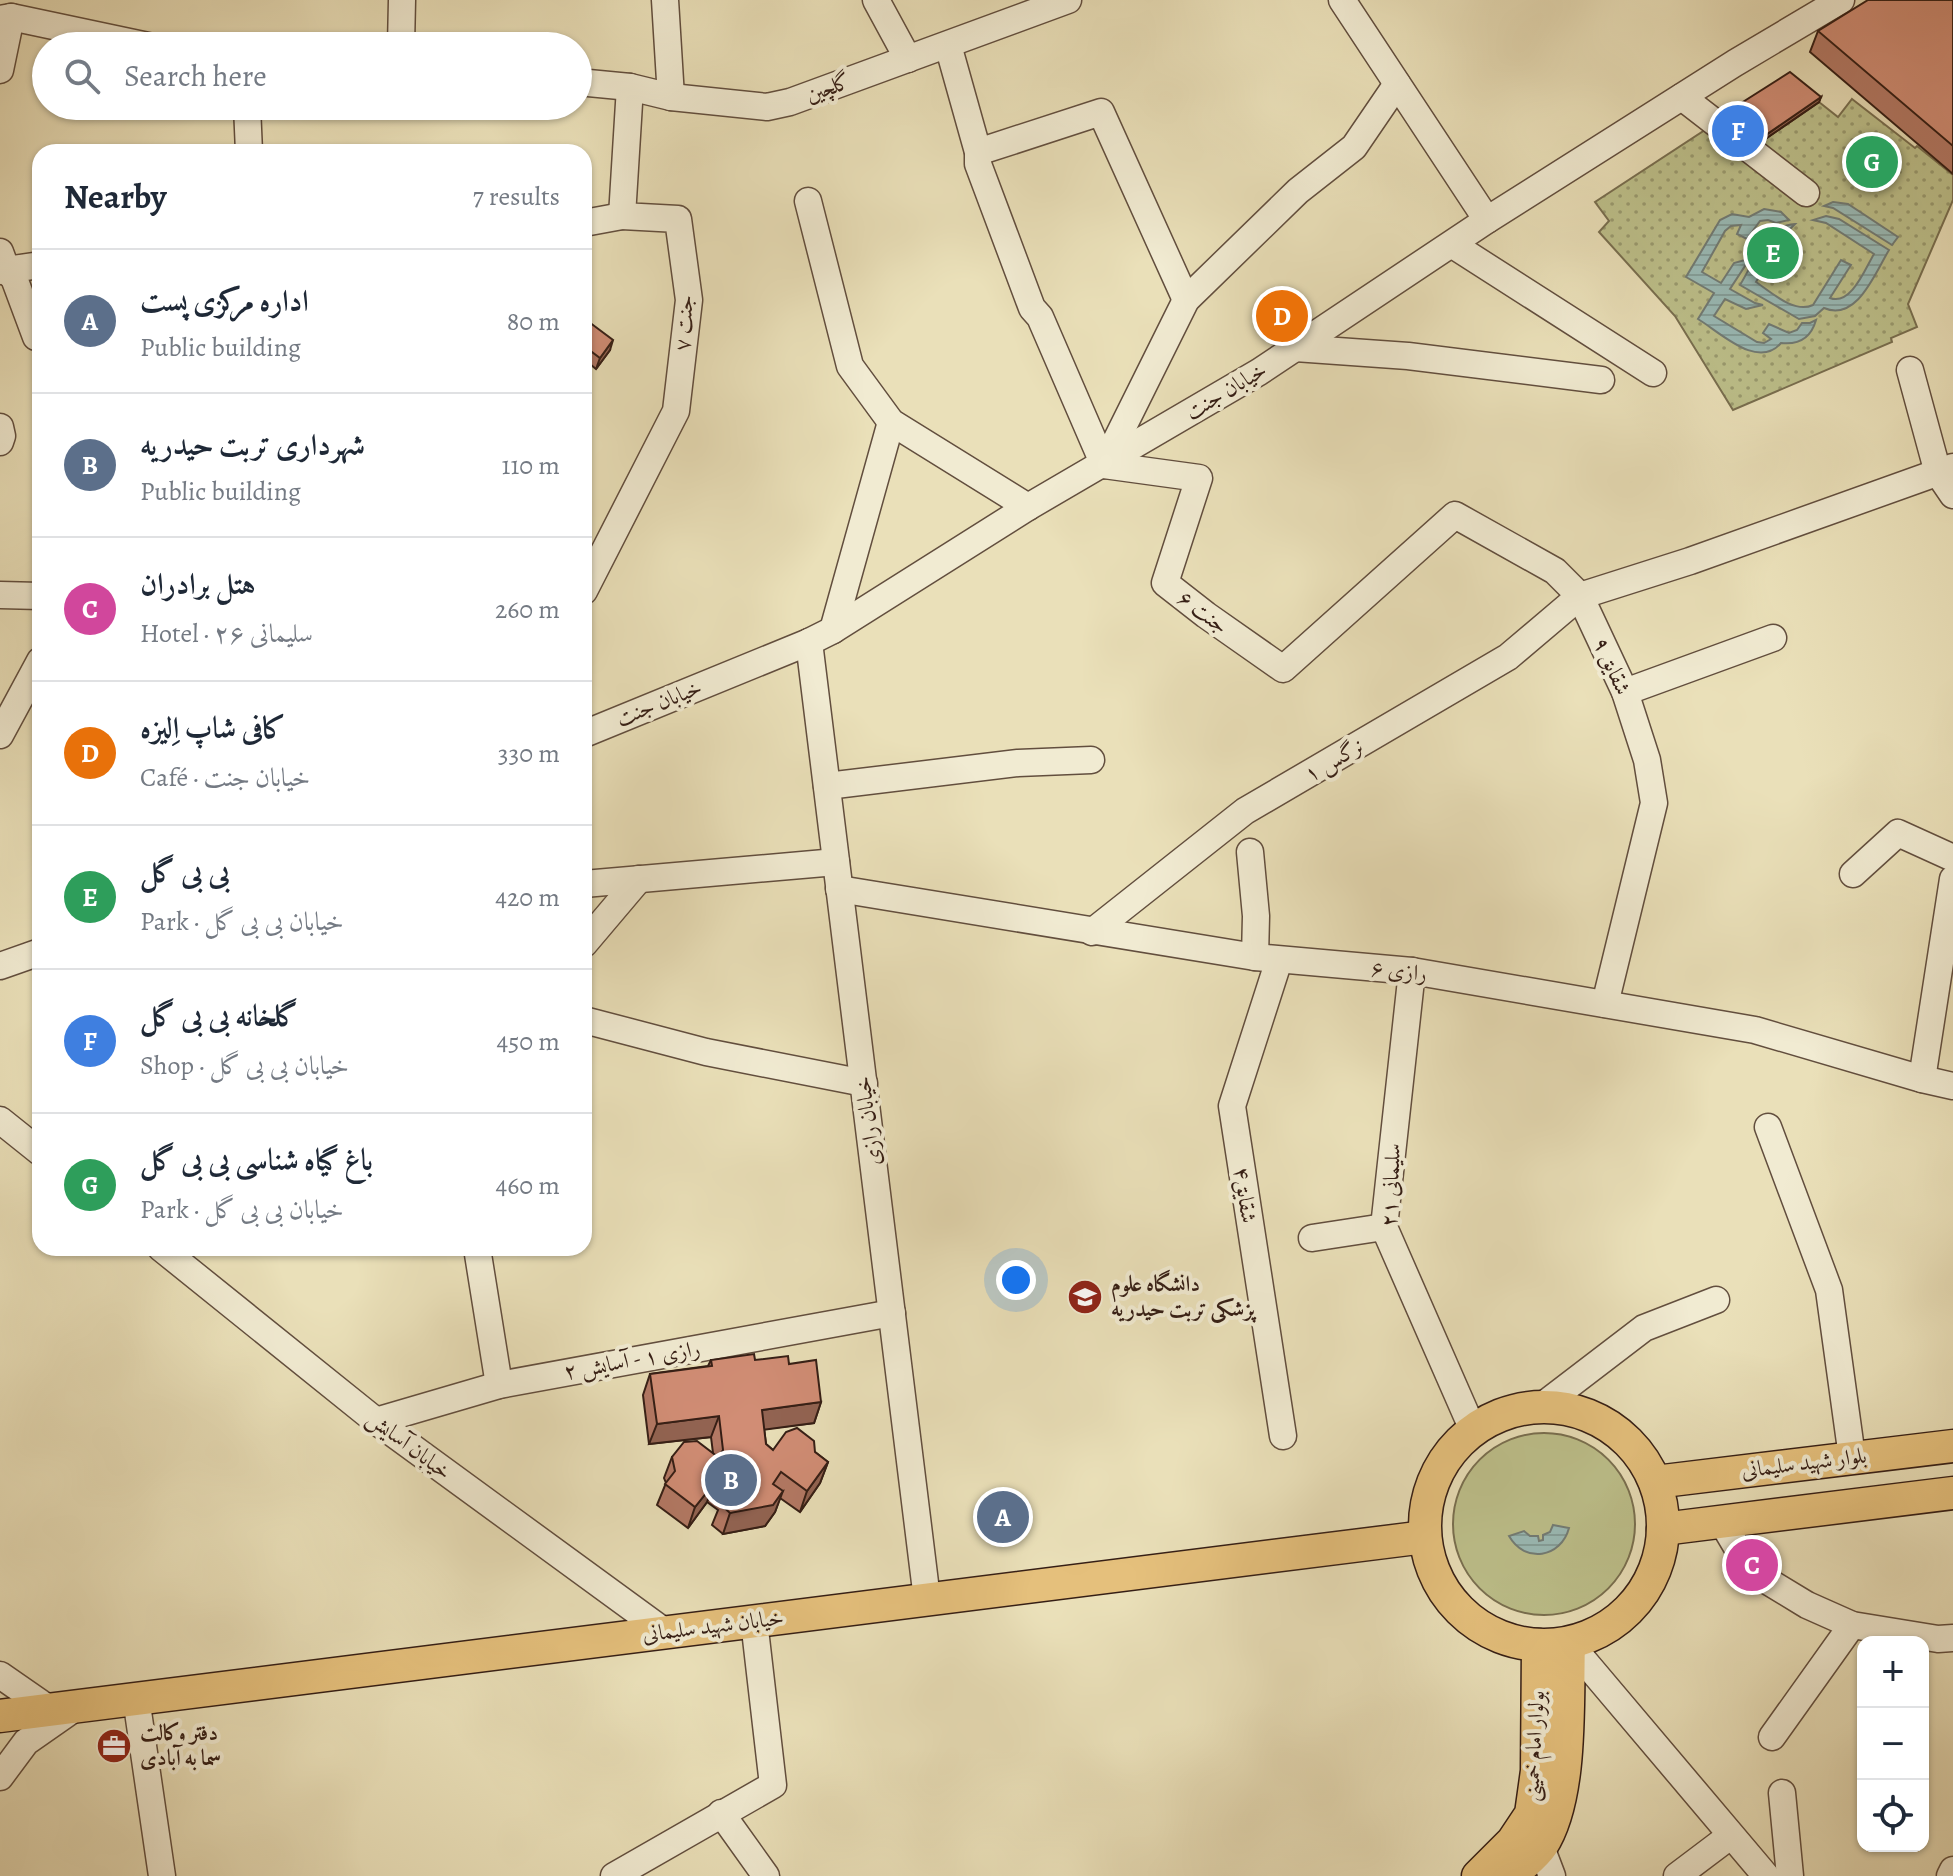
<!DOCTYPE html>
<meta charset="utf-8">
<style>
body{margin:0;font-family:Alegreya,Amiri,serif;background:#f6f6f7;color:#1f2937}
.controls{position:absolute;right:24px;bottom:24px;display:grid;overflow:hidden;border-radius:16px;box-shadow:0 2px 6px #0004}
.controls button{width:72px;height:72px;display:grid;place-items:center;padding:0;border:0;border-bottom:2px solid #e0e1e3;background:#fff;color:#1f2937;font:40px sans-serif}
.you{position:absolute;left:1016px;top:1280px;width:28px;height:28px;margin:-20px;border:6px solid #fff;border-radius:50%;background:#1a73e8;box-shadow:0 0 0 12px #1a73e833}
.badge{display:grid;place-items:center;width:52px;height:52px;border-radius:50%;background:#8f2418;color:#fff;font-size:26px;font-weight:700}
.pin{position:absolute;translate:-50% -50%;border:4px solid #fff;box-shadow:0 2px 8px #0006}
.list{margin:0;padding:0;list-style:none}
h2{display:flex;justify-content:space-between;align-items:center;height:104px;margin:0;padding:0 32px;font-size:34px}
h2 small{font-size:26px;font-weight:400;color:#747a83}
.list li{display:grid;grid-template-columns:52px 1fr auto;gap:24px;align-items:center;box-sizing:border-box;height:144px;padding:0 32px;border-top:2px solid #e0e1e3}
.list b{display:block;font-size:30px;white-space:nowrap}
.list p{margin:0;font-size:26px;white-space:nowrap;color:#747a83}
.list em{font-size:26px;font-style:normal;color:#747a83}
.icon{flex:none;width:44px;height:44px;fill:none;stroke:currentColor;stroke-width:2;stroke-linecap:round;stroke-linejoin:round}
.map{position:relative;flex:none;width:1953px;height:1876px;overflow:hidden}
.search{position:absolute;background:#fff;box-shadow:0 2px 6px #0004;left:32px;top:32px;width:560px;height:88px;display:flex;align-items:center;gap:20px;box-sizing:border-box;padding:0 28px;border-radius:44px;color:#747a83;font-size:30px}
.panel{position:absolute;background:#fff;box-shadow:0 2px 6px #0004;left:32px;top:144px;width:560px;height:1112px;border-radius:24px}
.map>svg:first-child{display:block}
.grass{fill:#bdc08b;stroke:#796f50;stroke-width:2}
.garden{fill:url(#garden-dots);stroke:#796f50;stroke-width:2}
.water{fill:url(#water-rules);stroke:#727c76;stroke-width:2}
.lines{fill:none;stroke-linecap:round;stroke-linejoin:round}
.minor-casing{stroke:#624e3e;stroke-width:29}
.major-casing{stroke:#351e15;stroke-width:35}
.minor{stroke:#f1ebd2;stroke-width:26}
.major{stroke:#e5c07c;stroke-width:32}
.wall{fill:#b47965;stroke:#351e15;stroke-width:2}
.shaded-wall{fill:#926352;stroke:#351e15;stroke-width:2}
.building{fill:#d18d75;stroke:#351e15;stroke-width:2}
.labels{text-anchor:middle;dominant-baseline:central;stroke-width:8;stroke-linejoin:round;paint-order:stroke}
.street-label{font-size:22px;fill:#351e15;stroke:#f1ebd2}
.poi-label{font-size:22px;font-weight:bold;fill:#351e15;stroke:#f1ebd2;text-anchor:start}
</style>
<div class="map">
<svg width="1953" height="1876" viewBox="0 0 1953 1876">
<defs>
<pattern id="garden-dots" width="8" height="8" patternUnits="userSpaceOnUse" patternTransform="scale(2)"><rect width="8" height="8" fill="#bdc08b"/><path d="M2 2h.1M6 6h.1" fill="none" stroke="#9a9b70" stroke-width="1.8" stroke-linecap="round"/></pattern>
<pattern id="water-rules" width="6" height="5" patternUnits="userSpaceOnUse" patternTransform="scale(2)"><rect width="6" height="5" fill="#9abbb7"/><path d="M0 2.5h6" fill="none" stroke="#85a09c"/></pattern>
</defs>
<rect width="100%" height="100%" fill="#eae0b9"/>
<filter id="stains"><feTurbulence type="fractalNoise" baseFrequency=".0025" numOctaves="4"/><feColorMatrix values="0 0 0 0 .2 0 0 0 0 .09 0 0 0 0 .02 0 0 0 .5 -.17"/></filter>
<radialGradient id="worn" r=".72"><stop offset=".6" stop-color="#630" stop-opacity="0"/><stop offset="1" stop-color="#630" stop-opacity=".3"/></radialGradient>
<circle class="grass" cx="1544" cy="1524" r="91"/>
<path class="garden" d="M1852,99L1915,148L1917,146L1953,175V200L1908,304L1917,327L1891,338L1892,342L1733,410L1675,316L1599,232L1609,221L1595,202L1705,130L1819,102L1838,117Z"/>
<g class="water">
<path d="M1833,202L1848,204L1898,237L1892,245L1833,208L1824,206Z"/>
<path d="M1764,209L1781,212L1789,220L1776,223L1768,220L1760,221L1747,239L1737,234L1741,225L1731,226L1725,231L1702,272L1721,283L1734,263L1752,258L1747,263L1730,289L1755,303L1763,305L1746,309L1725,299L1714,316L1757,342L1764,343L1771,339L1763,333L1769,324L1789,333L1797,330L1802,323H1810L1816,320C1811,338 1799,345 1781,343C1758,370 1721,333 1698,319L1714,293L1686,277L1720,220L1732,214L1749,217Z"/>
<path d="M1826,216L1839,219L1889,250C1875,273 1857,322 1824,308L1815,316L1799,319L1740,285C1753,264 1767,225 1795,224L1784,235L1756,282C1771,292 1794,314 1813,305L1841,260L1851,265L1830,298C1851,306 1865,269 1874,254L1826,223L1813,220Z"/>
<path d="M1553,1525L1569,1528C1561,1558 1525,1564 1509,1536L1524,1531L1530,1536H1538L1539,1541L1543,1540V1535L1550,1532Z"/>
</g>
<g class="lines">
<g class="minor-casing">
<g id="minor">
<path d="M665,0L671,97"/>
<path d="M876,0L908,59"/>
<path d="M1342,0L1487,220"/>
<path d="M0,19L11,17L148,46"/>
<path d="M948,45L978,152V164L1032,308L1040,317L1104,465"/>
<path d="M401,46L402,0"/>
<path d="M0,70L11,17"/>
<path d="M578,82L630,87L671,97L767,107L790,102L1068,0"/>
<path d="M1682,97L1806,193"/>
<path d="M247,106L249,152"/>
<path d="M978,152L1101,112L1186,300"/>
<path d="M808,201L850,366L891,422L1028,507"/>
<path d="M584,223L622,216"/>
<path d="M1453,245L1653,373"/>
<path d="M0,252L7,271L14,278L36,337"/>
<path d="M0,271L40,265"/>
<path d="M1295,348L1408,356L1601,380"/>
<path d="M1910,370L1938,473L1953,495"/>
<path d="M0,427L2,436L0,442"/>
<path d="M1104,465L1199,478L1165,583L1206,615L1283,669L1455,515L1555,571L1580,596L1625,692L1647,760L1654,803L1605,1004"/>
<path d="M1104,465L1186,300L1298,191L1354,147L1397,84"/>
<path d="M584,591L676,411L689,300L678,219L622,216L630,87"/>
<path d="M0,595L40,596"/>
<path d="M833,630L891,422"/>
<path d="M809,642L927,1599"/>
<path d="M1625,692L1773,638"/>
<path d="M584,734L809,642L833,630L1028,507L1259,372L1487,220L1735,63L1841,0"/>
<path d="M0,735L40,661"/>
<path d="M827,786L1018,763L1091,760"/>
<path d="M1250,852L1256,916L1255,957"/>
<path d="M1853,874L1898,833L1953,858"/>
<path d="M584,884L836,862"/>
<path d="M839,889L1255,957L1412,971L1755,1030L1922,1079L1953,1086"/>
<path d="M1092,932L1245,811L1508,657L1580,596L1690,561L1953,467"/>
<path d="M584,944L639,879"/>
<path d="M1279,960L1232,1106L1283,1436"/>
<path d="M0,966L40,952"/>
<path d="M1412,971L1384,1227L1473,1430"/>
<path d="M584,1020L706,1052L864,1083"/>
<path d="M1922,1079L1953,879"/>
<path d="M0,1120L40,1152"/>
<path d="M1768,1127L1829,1290L1852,1457"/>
<path d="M1312,1238L1384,1227"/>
<path d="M161,1248L376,1421L665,1632"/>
<path d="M477,1248L499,1385"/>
<path d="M1542,1406L1644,1328L1716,1300"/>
<path d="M376,1421L499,1385L892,1313"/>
<path d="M1722,1522L1751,1571L1807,1605L1852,1625L1938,1639L1953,1638"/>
<path d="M1569,1643L1766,1876"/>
<path d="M0,1675L49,1709"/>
<path d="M136,1698L162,1876"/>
<path d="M1772,1737L1852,1625"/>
<path d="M0,1777L26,1742L79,1705"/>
<path d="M1782,1793L1790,1876"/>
<path d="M721,1813L766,1876"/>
<path d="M1541,1847L1552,1876"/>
<path d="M614,1876L773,1785L754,1621"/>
<path d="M1677,1876L1730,1836"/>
<path d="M1950,1876L1953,1870"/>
</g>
</g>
<g class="major-casing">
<g id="major">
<circle cx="1544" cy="1526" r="119"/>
<path d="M1655,1482L1953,1446"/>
<path d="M1663,1529L1953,1493"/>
<path d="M0,1716L1425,1537"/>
<path d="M1478,1876L1513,1841L1531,1814L1537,1771L1538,1645"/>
<path d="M1511,1876C1520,1866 1534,1857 1542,1845C1573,1797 1567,1700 1569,1643"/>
</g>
</g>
<use href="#minor" class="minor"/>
<use href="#major" class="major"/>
</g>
<g class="wall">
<path d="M1953,0V174L1810,52L1818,31Z"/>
<path d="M1821,97L1819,102L1758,144L1725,118L1727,112Z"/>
<path d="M584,330L610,350L596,369L584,359Z"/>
<path d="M711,1360H755L789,1364L821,1402L814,1423L764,1429L766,1444L773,1450L815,1452L828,1462L820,1483L800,1512L780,1498L775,1512L765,1526L723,1534L712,1525L718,1510L707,1502L688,1528L657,1505L666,1483L664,1478L672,1457L713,1453L711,1437L649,1444L643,1395L650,1374L708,1366Z"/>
</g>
<g class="shaded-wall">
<path d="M1821,97L1819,102L1758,144L1760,139Z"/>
<path d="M613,340L610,350L596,369L600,358Z"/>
<path d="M821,1402L814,1423L754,1431L762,1410Z"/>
<path d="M719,1416L711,1437L649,1444L657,1424Z"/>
<path d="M828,1462L820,1483L800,1512L807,1491Z"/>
<path d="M715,1482L707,1502L688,1528L695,1507Z"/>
<path d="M783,1491L775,1512L765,1526L723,1534L730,1513Z"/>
</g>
<g class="building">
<path d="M1868,0H1953V146L1818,31Z"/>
<path d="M1790,72L1821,97L1760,139L1727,112Z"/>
<path d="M589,322L613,340L600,358L584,346V330Z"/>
<path d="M754,1354L755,1360L788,1356L789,1364L816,1360L821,1402L762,1410L766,1444L773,1450L786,1432L797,1428L814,1441L815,1452L828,1462L807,1491L781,1472L773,1484L783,1491L773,1505L730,1513L720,1504L728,1491L715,1482L695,1507L665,1484L675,1471L672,1457L684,1442L697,1441L718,1457L723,1450L719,1416L657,1424L650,1374L712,1366L711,1360Z"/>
</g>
<defs>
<g id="university-disc" transform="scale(1.8)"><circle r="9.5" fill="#8f2418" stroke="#f1ebd2"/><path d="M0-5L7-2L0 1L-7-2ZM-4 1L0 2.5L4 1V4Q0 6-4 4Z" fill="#fff"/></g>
<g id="office-disc" transform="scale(1.8)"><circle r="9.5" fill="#8f2418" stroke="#f1ebd2"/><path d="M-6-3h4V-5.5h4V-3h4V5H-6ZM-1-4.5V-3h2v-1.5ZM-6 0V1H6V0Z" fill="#fff"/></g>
</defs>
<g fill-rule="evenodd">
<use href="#university-disc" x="1085" y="1297"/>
<use href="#office-disc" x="114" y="1746"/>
</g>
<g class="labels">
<g class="street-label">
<text transform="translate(828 88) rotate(-20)">گلچین</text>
<text transform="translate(684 323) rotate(-86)">جنت ۷</text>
<text transform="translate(1226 391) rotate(-31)">خیابان جنت</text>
<text transform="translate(1203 612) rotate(37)">جنت ۶</text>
<text transform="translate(1612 666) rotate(66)">شقایق ۹</text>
<text transform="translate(659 703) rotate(-22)">خیابان جنت</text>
<text transform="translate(1334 760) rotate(-30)">نرگس ۱</text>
<text transform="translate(1399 971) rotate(6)">رازی ۶</text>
<text transform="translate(868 1121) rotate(-97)">خیابان رازی</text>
<text transform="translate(1391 1185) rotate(-87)">سلیمانی ۲۱</text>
<text transform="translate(1245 1195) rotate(82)">شقایق۴</text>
<text transform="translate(632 1360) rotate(-10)">رازی ۱ - آسایش ۲</text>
<text transform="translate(409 1445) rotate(37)">خیابان آسایش</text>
<text transform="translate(1804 1463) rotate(-7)">بلوار شهید سلیمانی</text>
<text transform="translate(713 1626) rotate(-7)">خیابان شهید سلیمانی</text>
<text transform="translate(1534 1746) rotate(-87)">بولوار امام خمینی</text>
</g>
<g class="poi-label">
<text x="1111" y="1284">دانشگاه علوم<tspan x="1111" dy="25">پزشکی تربت حیدریه</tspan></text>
<text x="140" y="1733">دفتر وکالت<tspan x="140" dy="25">سما به آبادی</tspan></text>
</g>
</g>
<rect width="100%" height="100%" filter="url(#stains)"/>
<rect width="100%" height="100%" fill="url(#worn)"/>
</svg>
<div class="controls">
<button>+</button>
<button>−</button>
<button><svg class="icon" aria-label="locate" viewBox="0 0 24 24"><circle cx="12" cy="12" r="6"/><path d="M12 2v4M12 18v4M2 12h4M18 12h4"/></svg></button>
</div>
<div class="you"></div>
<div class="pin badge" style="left:1003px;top:1517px;background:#5c6f8a">A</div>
<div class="pin badge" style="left:731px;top:1480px;background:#5c6f8a">B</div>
<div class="pin badge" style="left:1752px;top:1565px;background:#d1479c">C</div>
<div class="pin badge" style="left:1282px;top:316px;background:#e8710a">D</div>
<div class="pin badge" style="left:1773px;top:253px;background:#2e9e5b">E</div>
<div class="pin badge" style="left:1738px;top:131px;background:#3f7fe0">F</div>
<div class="pin badge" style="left:1872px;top:162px;background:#2e9e5b">G</div>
<div class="search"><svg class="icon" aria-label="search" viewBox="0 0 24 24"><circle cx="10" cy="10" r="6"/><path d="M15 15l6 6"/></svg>Search here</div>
<section class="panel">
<h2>Nearby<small>7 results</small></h2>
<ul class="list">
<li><span class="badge" style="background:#5c6f8a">A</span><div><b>اداره مرکزی پست</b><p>Public building</p></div><em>80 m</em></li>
<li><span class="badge" style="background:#5c6f8a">B</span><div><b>شهرداری تربت حیدریه</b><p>Public building</p></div><em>110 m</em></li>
<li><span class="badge" style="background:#d1479c">C</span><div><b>هتل برادران</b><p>Hotel · سلیمانی ۲۶</p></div><em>260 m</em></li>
<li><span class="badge" style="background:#e8710a">D</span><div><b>کافی شاپ اِلیزه</b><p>Café · خیابان جنت</p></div><em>330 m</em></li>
<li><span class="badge" style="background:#2e9e5b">E</span><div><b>بی بی گل</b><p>Park · خیابان بی بی گل</p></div><em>420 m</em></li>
<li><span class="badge" style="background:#3f7fe0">F</span><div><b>گلخانه بی بی گل</b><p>Shop · خیابان بی بی گل</p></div><em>450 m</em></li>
<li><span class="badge" style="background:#2e9e5b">G</span><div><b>باغ گیاه شناسی بی بی گل</b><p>Park · خیابان بی بی گل</p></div><em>460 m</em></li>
</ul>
</section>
</div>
